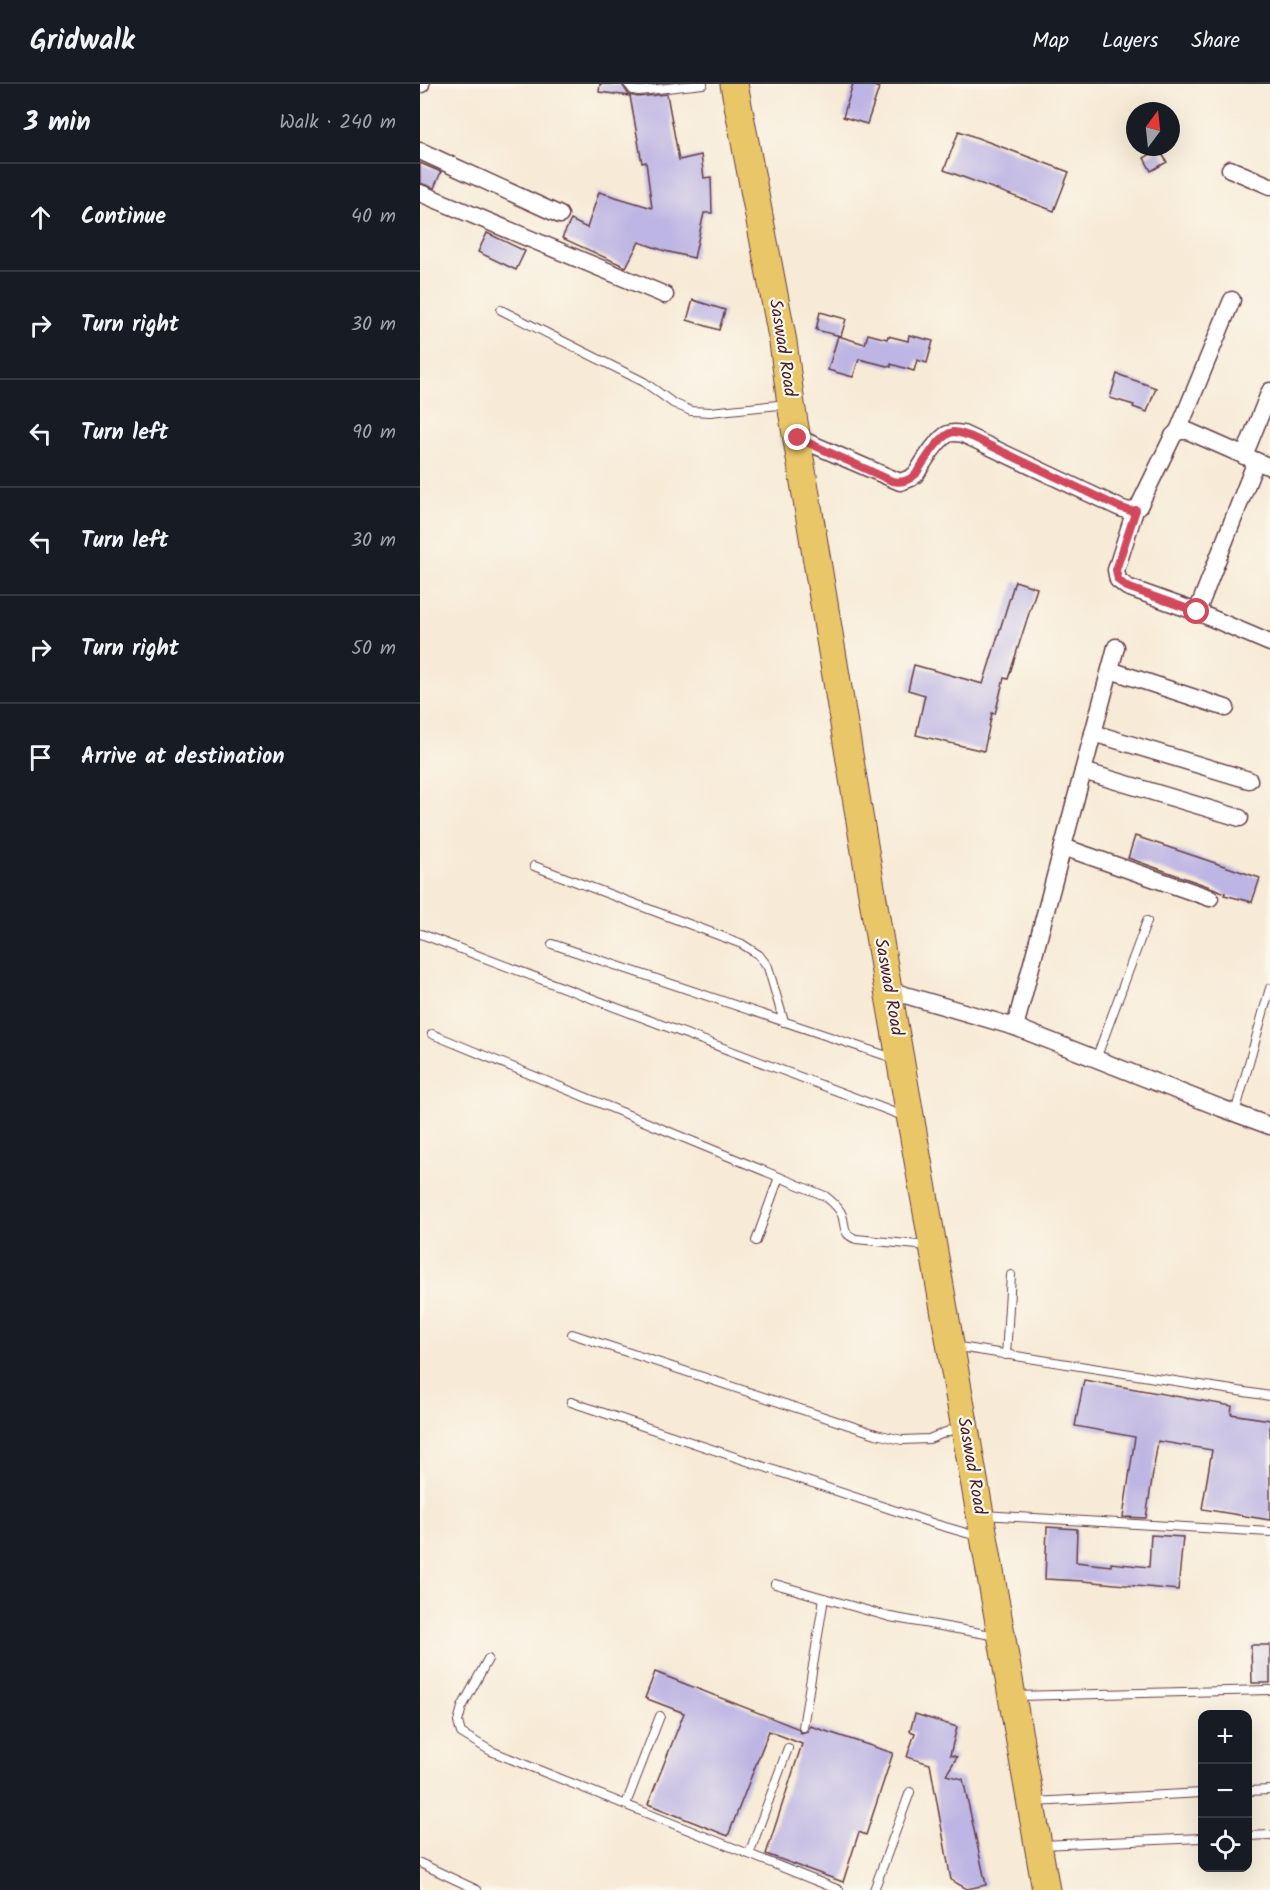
<!DOCTYPE html>
<meta charset="utf-8">
<style>
body{margin:0;font-family:Kalam,sans-serif;background:#20242c;color:#f1f3f6}
.controls{position:absolute;right:18px;bottom:18px;display:grid;overflow:hidden;border-radius:12px;box-shadow:0 6px 24px #0002}
.controls button{width:54px;height:54px;display:grid;place-items:center;padding:0;border:0;border-bottom:2px solid #363941;background:#171b24;color:#f1f3f6;font:30px sans-serif}
.compass{position:absolute;left:706px;top:18px;width:54px;height:54px;border-radius:50%;background:#171b24;box-shadow:0 6px 24px #0002;rotate:15deg}
.stop{position:absolute;width:18px;height:18px;margin:-14px;border:4px solid #d1495b;border-radius:50%;background:#fff}
.stop.end{background:#d1495b;border-color:#fff;box-shadow:0 2px 6px #0008}
.list{margin:0;padding:0;list-style:none}
h2{display:flex;justify-content:space-between;align-items:center;height:78px;margin:0;padding:0 24px;font-size:26px}
h2 small{font-size:20px;font-weight:400;color:#9ea1a6}
.list li{display:grid;grid-template-columns:39px 1fr auto;gap:18px;align-items:center;box-sizing:border-box;height:108px;padding:0 24px;border-top:2px solid #363941}
.list b{display:block;font-size:22px;white-space:nowrap}
.list em{font-size:20px;font-style:normal;color:#9ea1a6}
.icon{flex:none;width:33px;height:33px;fill:none;stroke:currentColor;stroke-width:2;stroke-linecap:round;stroke-linejoin:round}
.map{position:relative;flex:none;width:850px;height:1806px;overflow:hidden}
header{display:flex;align-items:center;gap:36px;box-sizing:border-box;height:84px;padding:0 30px;background:#171b24;border-bottom:2px solid #363941}
header strong{font-size:28px}
nav{display:flex;gap:33px;margin-inline-start:auto;font-size:21px}
main{display:flex}
aside{flex:1;background:#171b24}
.map>svg:first-child{display:block}
.building{fill:#bdb5e3}
.lines{fill:none;stroke-linecap:round;stroke-linejoin:round}
.service-casing{stroke:#643d45;stroke-width:10}
.minor-casing{stroke:#643d45;stroke-width:19}
.trunk-casing{stroke:#643d45;stroke-width:29}
.service{stroke:#fff;stroke-width:8}
.minor{stroke:#fff;stroke-width:16}
.trunk{stroke:#e9c769;stroke-width:27}
.route{stroke:#d1495b;stroke-width:8}
.labels{text-anchor:middle;dominant-baseline:central;stroke-width:4.5;stroke-linejoin:round;paint-order:stroke}
.street-label{font-size:18px;fill:#4a1f2b;stroke:#fbf7ec}
</style>
<header>
<strong>Gridwalk</strong>
<nav><a>Map</a><a>Layers</a><a>Share</a></nav>
</header>
<main>
<aside>
<h2>3 min<small>Walk · 240 m</small></h2>
<ul class="list">
<li><svg class="icon" aria-label="ahead" viewBox="0 0 24 24"><path d="M12 20V5M6 11l6-6 6 6"/></svg><div><b>Continue</b></div><em>40 m</em></li>
<li><svg class="icon" aria-label="right" viewBox="0 0 24 24"><path d="M7 20v-9h11M14 6l5 5-5 5"/></svg><div><b>Turn right</b></div><em>30 m</em></li>
<li><svg class="icon" aria-label="left" viewBox="0 0 24 24"><path d="M17 20v-9H6M10 6l-5 5 5 5"/></svg><div><b>Turn left</b></div><em>90 m</em></li>
<li><svg class="icon" aria-label="left" viewBox="0 0 24 24"><path d="M17 20v-9H6M10 6l-5 5 5 5"/></svg><div><b>Turn left</b></div><em>30 m</em></li>
<li><svg class="icon" aria-label="right" viewBox="0 0 24 24"><path d="M7 20v-9h11M14 6l5 5-5 5"/></svg><div><b>Turn right</b></div><em>50 m</em></li>
<li><svg class="icon" aria-label="arrive" viewBox="0 0 24 24"><path d="M6 21V4h12l-3 4 3 4H6"/></svg><div><b>Arrive at destination</b></div></li>
</ul>
</aside>
<div class="map">
<svg width="850" height="1806" viewBox="0 0 850 1806">
<rect width="100%" height="100%" fill="#fbf7ec"/>
<filter id="ink" filterUnits="userSpaceOnUse"><feTurbulence type="fractalNoise" baseFrequency=".0167" numOctaves="2"/><feDisplacementMap in="SourceGraphic" scale="12" xChannelSelector="R" yChannelSelector="G"/><feConvolveMatrix kernelMatrix="1 2 1 2 8 2 1 2 1" color-interpolation-filters="sRGB"/></filter>
<filter id="wash" filterUnits="userSpaceOnUse"><feTurbulence type="fractalNoise" baseFrequency=".008" numOctaves="4" result="noise"/><feDisplacementMap in="SourceGraphic" scale="24" xChannelSelector="R" yChannelSelector="G"/><feGaussianBlur stdDeviation="1.35" result="paint"/><feColorMatrix in="noise" values="0 0 0 0 0 0 0 0 0 0 0 0 0 0 0 0 0 1.4 0 .05"/><feComposite in="paint" operator="in"/></filter>
<g filter="url(#wash)">
<rect width="100%" height="100%" fill="#f7ead6"/>
<g id="blocks">
<g class="building">
<path d="M180,0H202L209,11L218,13L247,10L259,76L281,71L284,94L291,93L292,129H284L274,174L245,167L219,158L206,183L142,154L151,136L167,144L179,108L232,124L226,78L222,79L210,12L179,8Z"/>
<path d="M433,0H448L459,4L447,40L423,33Z"/>
<path d="M539,47L649,88L634,127L524,86Z"/>
<path d="M739,65L747,78L731,87L724,74Z"/>
<path d="M0,79L21,88L14,104L0,99Z"/>
<path d="M67,149L105,167L96,186L58,168Z"/>
<path d="M273,216L305,226L299,246L267,236Z"/>
<path d="M400,228L426,235L421,252L396,246Z"/>
<path d="M448,250L467,255L468,252L488,257L489,251L513,257L507,279L497,276L494,287L471,280V283L439,275L433,293L408,286L418,252L445,260Z"/>
<path d="M697,290L736,304L727,328L713,323L714,321L690,314Z"/>
<path d="M595,497L617,504L588,595L584,594L575,630L572,629L564,667L496,651L505,611L488,606L494,581L563,600Z"/>
<path d="M715,752L840,794L832,818L804,811L805,809L793,804L708,774Z"/>
<path d="M664,1296L812,1322L811,1330L850,1336V1436L782,1425L792,1366L738,1357L726,1434L703,1433L715,1353L655,1342Z"/>
<path d="M627,1443L657,1445L656,1478L691,1482V1479L729,1483L731,1451L763,1453L758,1506L663,1497L625,1495Z"/>
<path d="M831,1561H850V1599H832Z"/>
<path d="M235,1588L377,1644L381,1649L388,1647L390,1642L473,1669L446,1751L439,1748L423,1798L346,1770L382,1660L349,1647L308,1752L228,1720L264,1629L225,1614Z"/>
<path d="M495,1630L537,1643L530,1671L537,1673L526,1691L543,1695L566,1801L547,1805L531,1796L510,1680L487,1673L495,1649L490,1647Z"/>
</g>
</g>
</g>
<g filter="url(#ink)">
<use href="#blocks" fill-opacity="0" stroke="#643d45" stroke-width="1.5"/>
<g class="lines">
<g class="service-casing">
<g id="service">
<path d="M208,0L213,6L219,7L283,0"/>
<path d="M81,226L224,298L253,319L271,327L290,328L368,320"/>
<path d="M114,782L322,860L339,871L348,883L364,938"/>
<path d="M1,850L486,1033"/>
<path d="M132,860L476,975"/>
<path d="M12,950L405,1112C411,1117 419,1123 422,1131C426,1143 422,1150 436,1155L508,1162"/>
<path d="M676,975L727,837"/>
<path d="M815,1029L850,904"/>
<path d="M336,1157L359,1093"/>
<path d="M152,1250L456,1350L482,1356L509,1355L541,1342"/>
<path d="M533,1262L850,1312"/>
<path d="M586,1271L591,1191"/>
<path d="M151,1318L515,1440L560,1453"/>
<path d="M563,1431L850,1448"/>
<path d="M355,1500L470,1533L577,1552"/>
<path d="M68,1575L42,1623L38,1638L41,1649L71,1667L419,1806"/>
<path d="M595,1612L850,1606"/>
<path d="M383,1643L404,1514"/>
<path d="M828,1707L850,1706"/>
<path d="M614,1718L782,1709"/>
<path d="M206,1720L240,1632"/>
<path d="M828,1752L850,1751"/>
<path d="M621,1761L782,1754"/>
<path d="M329,1770L368,1664"/>
<path d="M0,1779L57,1806"/>
<path d="M454,1806L490,1708"/>
</g>
</g>
<g class="minor-casing">
<g id="minor">
<path d="M0,0H1"/>
<path d="M0,67L140,131"/>
<path d="M810,85L850,102"/>
<path d="M0,109L245,211"/>
<path d="M758,347L812,216"/>
<path d="M378,354L480,398L491,394L496,390C503,379 516,356 528,350C533,348 537,349 543,350L698,423C707,427 713,429 719,422L753,352L758,347H768L850,383"/>
<path d="M824,372L850,307"/>
<path d="M715,426L696,486L698,496L707,503L777,528L850,559"/>
<path d="M777,528L836,377"/>
<path d="M690,586L806,624"/>
<path d="M673,649L829,696"/>
<path d="M663,687L820,734"/>
<path d="M643,763L790,814"/>
<path d="M468,906L595,943L801,1024L850,1042"/>
<path d="M595,943L696,563"/>
</g>
</g>
<g class="trunk-casing">
<path id="trunk" d="M314,0L363,258L371,320L468,906L626,1806"/>
</g>
<use href="#service" class="service"/>
<use href="#minor" class="minor"/>
<use href="#trunk" class="trunk"/>
</g>
</g>
<g class="lines" filter="url(#ink)">
<path class="route" d="M378,354L472,397C482,399 488,397 496,390C503,379 520,350 533,348C539,348 546,351 552,353L699,423L711,427L716,426L696,486L698,496L707,503L777,528"/>
</g>
<g class="labels">
<g class="street-label">
<text transform="translate(362 264) rotate(81)">Saswad Road</text>
<text transform="translate(468 903) rotate(80)">Saswad Road</text>
<text transform="translate(551 1382) rotate(80)">Saswad Road</text>
</g>
</g>
</svg>
<div class="controls">
<button>+</button>
<button>−</button>
<button><svg class="icon" aria-label="locate" viewBox="0 0 24 24"><circle cx="12" cy="12" r="6"/><path d="M12 2v4M12 18v4M2 12h4M18 12h4"/></svg></button>
</div>
<svg class="compass" viewBox="-18 -18 36 36"><path d="M0-13l5 13h-10z" fill="#e53935"/><path d="M0 13l5-13h-10z" fill="#9ea1a6"/></svg>
<div class="stop" style="left:777px;top:528px"></div>
<div class="stop end" style="left:378px;top:354px"></div>
</div>
</main>
